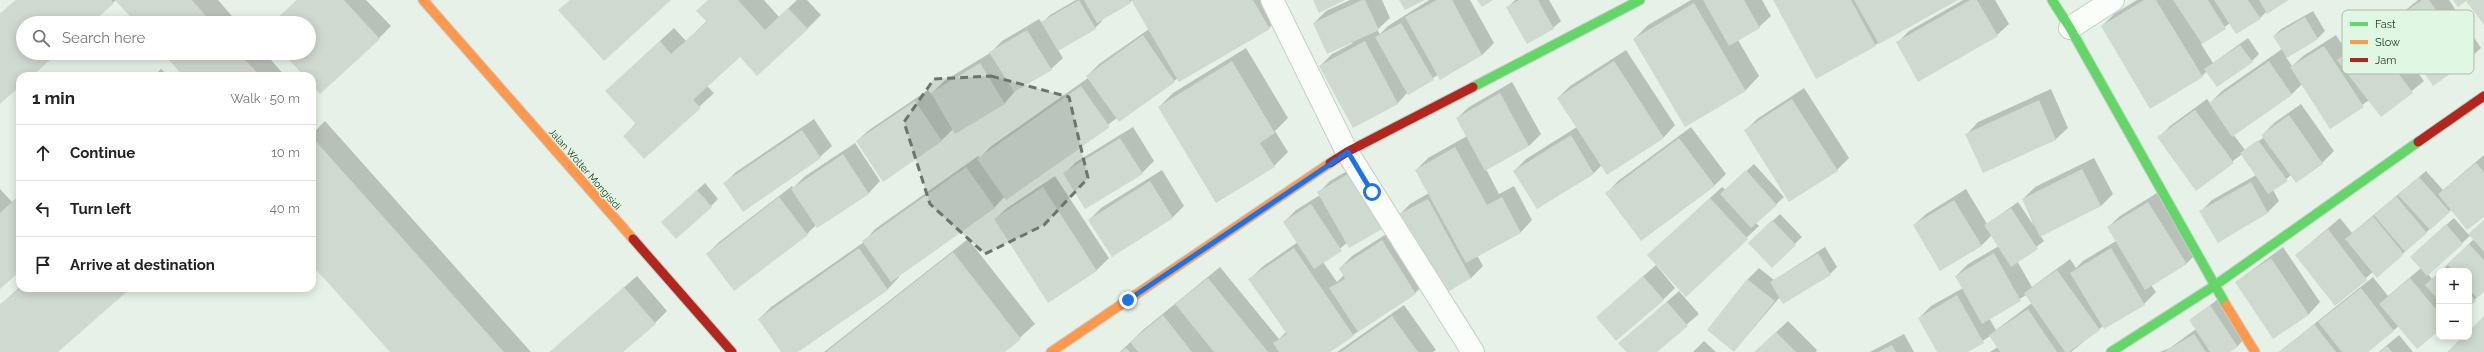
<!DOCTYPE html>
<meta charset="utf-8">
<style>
body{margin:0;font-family:Raleway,sans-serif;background:#f2f2f2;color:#222}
.controls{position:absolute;right:12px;bottom:12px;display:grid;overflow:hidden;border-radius:8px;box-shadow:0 2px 10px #0003}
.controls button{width:36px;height:36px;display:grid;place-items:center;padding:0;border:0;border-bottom:1px solid #e0e0e0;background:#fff;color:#222;font:20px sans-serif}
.stop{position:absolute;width:12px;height:12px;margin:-9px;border:3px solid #1a73e8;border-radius:50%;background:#fff}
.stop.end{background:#1a73e8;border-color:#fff;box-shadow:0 1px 4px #0008}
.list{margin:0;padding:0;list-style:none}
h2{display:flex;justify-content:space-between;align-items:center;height:52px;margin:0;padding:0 16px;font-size:17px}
h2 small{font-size:13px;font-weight:400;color:#767676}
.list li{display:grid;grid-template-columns:26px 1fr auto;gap:12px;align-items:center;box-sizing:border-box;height:56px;padding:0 16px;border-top:1px solid #e0e0e0}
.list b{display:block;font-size:15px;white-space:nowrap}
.list em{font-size:13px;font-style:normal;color:#767676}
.icon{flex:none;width:22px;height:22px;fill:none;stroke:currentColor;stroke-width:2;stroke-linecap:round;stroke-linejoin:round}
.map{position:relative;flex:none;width:2484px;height:352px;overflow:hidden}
.search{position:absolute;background:#fff;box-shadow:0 2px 10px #0003;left:16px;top:16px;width:300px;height:44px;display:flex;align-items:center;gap:10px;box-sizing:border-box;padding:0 14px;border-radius:22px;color:#767676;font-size:15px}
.panel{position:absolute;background:#fff;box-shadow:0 2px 10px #0003;left:16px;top:72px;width:300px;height:220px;border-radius:12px}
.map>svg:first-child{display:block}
.shadow{fill:#0003;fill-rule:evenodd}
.building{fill:#ced9d0}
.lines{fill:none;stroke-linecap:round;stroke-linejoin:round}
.street-casing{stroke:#c5cfc7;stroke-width:24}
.fast-casing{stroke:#c5cfc7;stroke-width:11}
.slow-casing{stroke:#c5cfc7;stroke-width:11}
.jam-casing{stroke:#c5cfc7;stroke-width:11}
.street{stroke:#fbfdfb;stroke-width:22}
.fast{stroke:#63d668;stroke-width:9}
.slow{stroke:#ff974d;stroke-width:9}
.jam{stroke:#b3261e;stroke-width:9}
.route{stroke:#1a73e8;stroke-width:5}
.marked{fill:#6b756c;fill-opacity:0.2;stroke:#6b756c;stroke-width:3;stroke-dasharray:8 5;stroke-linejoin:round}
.labels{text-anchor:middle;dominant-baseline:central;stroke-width:3;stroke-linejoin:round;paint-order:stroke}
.street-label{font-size:10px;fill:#29322a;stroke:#e0f8e3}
.key{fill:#e0f8e3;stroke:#a9bdac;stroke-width:1}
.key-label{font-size:11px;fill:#29322a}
</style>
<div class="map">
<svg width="2484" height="352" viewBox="0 0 2484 352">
<rect width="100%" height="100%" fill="#e6f2e7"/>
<g class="shadow">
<path d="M16,0H116L90,23H23V53H56L30,76H20V85L0,103V14Z"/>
<path d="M117,0H218L238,23H137Z"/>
<path d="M297,0H366L391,26L379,38L312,83V76H305L284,53H309V23H273Z"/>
<path d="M709,0H764L779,17L797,0H807L821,15L807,29L740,55L707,86L714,93L644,158L624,136L636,123L606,91L674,28L686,41L707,21Z"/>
<path d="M1076,0H1275L1283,14L1269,28L1178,78L1119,121L1117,118L1006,199L1005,196L995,207L898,276L899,277L888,289L796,352H782L759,319L771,307L864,242L875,229L978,156L980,158L990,147L1088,78L1087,76L1099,64L1149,29L1133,0L1101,19L1102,21L1095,28L1058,50L1063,58L1051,69L1016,90L1005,103L955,133L953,129L941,141H857L869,130L928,90L934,97L932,93L944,81L990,53L1002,41L1039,19L1042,23L1050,15Z"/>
<path d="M1350,0H1382L1390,18L1377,30L1380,34L1388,26L1429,0H1470L1494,43L1482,55L1440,78L1438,75L1408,92L1398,103L1353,127L1320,66L1332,54L1353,43L1314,23L1326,11Z"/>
<path d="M1549,0L1561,21L1553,28L1527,43L1507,8L1515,0Z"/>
<path d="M1691,0H1762L1771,16L1759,27L1738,40L1759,76L1746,90L1686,126L1634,39L1648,25Z"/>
<path d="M1774,0H1956L1875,45Z"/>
<path d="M1963,0H1995L2009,24L1997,35L1897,43L1909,31Z"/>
<path d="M2137,0H2287L2267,11L2260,18L2230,23L2201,44L2213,63L2248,38L2259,54L2252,61L2207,71L2202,76L2102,26L2114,14Z"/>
<path d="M2418,0H2449L2481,48L2469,59L2391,22Z"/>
<path d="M2313,11L2325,31L2318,38L2286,57L2292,66L2303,56L2336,35L2347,52L2382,24L2424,81L2381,116L2369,100L2331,128L2302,84L2292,94L2233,134L2245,150L2249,148L2263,138L2262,135L2274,123L2301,104L2334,151L2322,163L2291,175L2273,190L2279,201L2268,212H2200L2212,200L2256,175L2242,154L2196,190L2159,137L2170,126L2207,99L2210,103L2222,91L2282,49L2274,36L2281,29Z"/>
<path d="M1246,48L1288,118L1275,131L1288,152L1274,166L1159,107L1173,93Z"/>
<path d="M1626,50L1675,125L1664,137L1607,174L1602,165L1594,173L1514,171L1526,159L1577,127L1558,98L1570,86Z"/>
<path d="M164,53H265L285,76H184Z"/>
<path d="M161,69L168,76H154Z"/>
<path d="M1512,82L1541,134L1529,146L1486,169L1499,194L1514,186L1532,220L1521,232L1477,255L1483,266L1471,278L1441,294L1398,216L1410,204L1429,193L1416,170L1428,158L1467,136L1457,118L1469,107Z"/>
<path d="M1804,88L1849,158L1837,170L1745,131L1757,119Z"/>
<path d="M2051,89L2068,128L2056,139L1983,172L1967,134L1978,122Z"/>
<path d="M814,119L832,146L820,157L725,183L736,172Z"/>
<path d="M325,121L531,352H391L312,263V134Z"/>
<path d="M1133,127L1154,161L1142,173L1064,174L1076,162Z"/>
<path d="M1691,127L1726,174L1714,186L1607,193L1618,181Z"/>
<path d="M855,143L880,181L869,193L817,227L816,225L807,234L707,254L719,242L792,186L793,188L804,177Z"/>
<path d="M2484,155V215L2452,209L2377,277L2373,272L2335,304L2296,255L2340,218L2352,233L2426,171L2443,190Z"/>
<path d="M2094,158L2113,194L2101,206L2040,235L2044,241L2017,261L2032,287L2070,259L2076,268L2083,261L2116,241L2108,227L2120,216L2160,191L2198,252L2186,264L2151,285L2156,292L2144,304L2103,326L2071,352H1990L1998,347L1990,336L1966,352H1938L1919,318L1931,306L1963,288L1956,276L1968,264L1999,246L1992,235L1981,246L1914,225L1926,214L1966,189L1987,224L2018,202L2034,226L2023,199L2035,187ZM2026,295L2032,303L1996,330L1989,318Z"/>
<path d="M1362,162L1393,217L1381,228L1347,243L1323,262L1337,282L1344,275L1340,268L1352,256L1394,229L1427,282L1415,293L1328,352H1120L1143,330L1220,267L1279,339L1286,332L1250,279L1262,267L1298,242L1284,222L1296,210L1320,195L1318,193L1330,181Z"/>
<path d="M1754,164L1784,197L1756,223L1759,226L1686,295L1661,243L1722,187L1726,190Z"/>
<path d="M1162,170L1184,206L1172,218L1089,220L1101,208Z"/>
<path d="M1055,176L1109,258L1097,270L1049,301L995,219L1007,208Z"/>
<path d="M705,183L718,199L711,206L662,222Z"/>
<path d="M0,189L12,202L20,195V269L0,287Z"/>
<path d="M1780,214L1802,237L1772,266L1749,243Z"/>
<path d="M2454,218L2469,235L2484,220V290L2469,306V271H2441L2474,239L2471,235L2428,274L2432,279L2439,273V330L2399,326L2367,352H2279L2373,277L2388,296L2421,268L2418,250Z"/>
<path d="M968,239L1035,324L1004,352H824Z"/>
<path d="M1825,247L1837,267L1830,274L1780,297L1734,351L1747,280L1759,268L1774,280Z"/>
<path d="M2283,247L2320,302L2309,314L2274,337L2236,282Z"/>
<path d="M1656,265L1675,288L1664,299L1597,317Z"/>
<path d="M637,276L667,311L655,323L622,352H550Z"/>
<path d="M20,287V288H129L56,352H0V305Z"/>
<path d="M1679,291L1699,314L1655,352H1628L1620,343Z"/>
<path d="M2218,299L2244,339L2237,347L2229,352H2160L2170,348L2196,329L2191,320Z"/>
<path d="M1404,305L1436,350L1433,352H1337Z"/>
<path d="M1788,321L1817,350L1816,352H1755Z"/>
<path d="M1904,334L1914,352H1870Z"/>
<path d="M2399,335L2413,352H2379Z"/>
<path d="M1704,341L1716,352H1693Z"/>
</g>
<g class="building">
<path d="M16,0H111L114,3L92,23H23V53H58L32,76H20V86L0,104V14Z"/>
<path d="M115,0H192L212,23H136Z"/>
<path d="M297,0H344L380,39L320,94L312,85V76H304L283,53H309V23H272Z"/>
<path d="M570,0H671L604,61L558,10Z"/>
<path d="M708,0H738L765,30L788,8L808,29L757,76L740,57L693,100L701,108L644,159L623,136L636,124L605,91L660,41L671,54L707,22L696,11Z"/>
<path d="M1079,0L1096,29L1058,51L1041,22Z"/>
<path d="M1084,0H1129L1131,3L1097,23Z"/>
<path d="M1131,0H1253L1270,29L1179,82Z"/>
<path d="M1313,0H1345L1319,13Z"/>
<path d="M1362,0H1365L1379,30L1327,54L1313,23Z"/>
<path d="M1399,0H1425L1405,10Z"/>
<path d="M1437,0H1452L1482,55L1440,80L1405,17Z"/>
<path d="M1477,0H1493L1482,7Z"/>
<path d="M1519,0H1538L1554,29L1527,44L1506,7Z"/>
<path d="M1703,0H1744L1760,28L1729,46Z"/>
<path d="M1773,0H1851L1876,46L1816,79Z"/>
<path d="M1854,0H1958L1879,44Z"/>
<path d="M1970,0H1977L1998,36L1918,82L1896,42Z"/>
<path d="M2144,0H2156L2203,77L2150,109L2101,26Z"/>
<path d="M2173,0H2208L2226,29L2202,44Z"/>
<path d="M2214,0H2248L2261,19L2236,34Z"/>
<path d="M2259,0H2289L2267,14Z"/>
<path d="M2422,0H2429L2470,60L2433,86L2390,22Z"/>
<path d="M2453,0H2484V25L2466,1L2458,7Z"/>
<path d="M1694,3L1746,91L1685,127L1633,39Z"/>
<path d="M2305,17L2318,39L2287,58L2273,36Z"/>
<path d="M1401,23L1434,80L1408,95L1375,37Z"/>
<path d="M1027,30L1052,70L1014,92L989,52Z"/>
<path d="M1143,35L1175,82L1119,122L1086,76Z"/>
<path d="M2370,35L2413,93L2381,117L2337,60Z"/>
<path d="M1365,41L1398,104L1353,128L1319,66Z"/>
<path d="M2240,45L2253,62L2217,87L2204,69Z"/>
<path d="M2324,46L2364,107L2330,129L2290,67Z"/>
<path d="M163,53H239L260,76H183Z"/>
<path d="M1232,61L1275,133L1260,143L1275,167L1216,203L1158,107Z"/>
<path d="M1614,61L1664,138L1607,175L1557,98Z"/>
<path d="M2269,61L2292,95L2232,137L2209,103Z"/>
<path d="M980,63L1005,104L955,134L931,93Z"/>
<path d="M1081,86L1110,127L1006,200L977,159Z"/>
<path d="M1500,93L1529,146L1485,171L1456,118Z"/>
<path d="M1792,99L1838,171L1789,202L1744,130Z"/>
<path d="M2039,100L2056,140L1983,173L1965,134Z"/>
<path d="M915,101L942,141L883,182L856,141Z"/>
<path d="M2195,110L2234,163L2196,191L2157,137Z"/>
<path d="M2289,115L2323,164L2296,183L2261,135Z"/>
<path d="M802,130L821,158L743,212L723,183Z"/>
<path d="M1571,135L1594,174L1537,209L1513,171Z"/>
<path d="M312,137L504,352H390L312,265Z"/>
<path d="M1120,138L1143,174L1085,209L1063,173Z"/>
<path d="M1679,138L1715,186L1641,241L1605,193Z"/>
<path d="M2258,140L2288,181L2268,194L2240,153Z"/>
<path d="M1455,147L1487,205L1502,197L1521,233L1466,263L1415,170Z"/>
<path d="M843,154L869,194L817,228L791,189Z"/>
<path d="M2476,163L2484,172V217L2467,230L2438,194Z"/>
<path d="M966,167L995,208L891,282L862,241Z"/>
<path d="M2082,169L2101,206L2040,237L2022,199Z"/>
<path d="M1746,170L1777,205L1751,228L1720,194Z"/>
<path d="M1350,173L1382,229L1349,248L1317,192Z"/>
<path d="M2419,177L2450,212L2430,230L2398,195Z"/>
<path d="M1150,181L1173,218L1112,257L1088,220Z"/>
<path d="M2251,182L2268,213L2218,243L2199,211Z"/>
<path d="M1043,187L1097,271L1048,303L994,219Z"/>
<path d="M697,190L712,207L676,239L661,222Z"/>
<path d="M20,195V271L0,289V213Z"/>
<path d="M2396,196L2427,233L2405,252L2374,215Z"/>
<path d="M779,197L808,235L734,291L706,254Z"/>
<path d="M1710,198L1748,239L1686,297L1647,255Z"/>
<path d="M1428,199L1471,278L1441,296L1397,215Z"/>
<path d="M1954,200L1982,246L1940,271L1913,225Z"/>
<path d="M2148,202L2187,264L2145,290L2107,227Z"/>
<path d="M1311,204L1342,251L1314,269L1283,222Z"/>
<path d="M2011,208L2038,249L2011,267L1984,225Z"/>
<path d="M2373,216L2404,254L2377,278L2345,239Z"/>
<path d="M1772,220L1796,245L1772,268L1748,243Z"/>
<path d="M2484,220V252L2468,234Z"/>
<path d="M2446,224L2463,244L2427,276L2410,257Z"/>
<path d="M2328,229L2367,280L2335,306L2295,255Z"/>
<path d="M1382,240L1416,294L1358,332L1329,288L1345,279L1339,268Z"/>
<path d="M2469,244L2484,260V292L2477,298L2469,289V271H2453L2447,264Z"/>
<path d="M859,248L888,290L798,352H781L758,319Z"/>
<path d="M1294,248L1354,336L1330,352H1279L1273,343L1287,334L1248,279Z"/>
<path d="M2111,248L2145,305L2104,329L2070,273Z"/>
<path d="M953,252L1021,339L1005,352H826Z"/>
<path d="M1818,253L1831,275L1783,304L1770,282Z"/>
<path d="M1994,253L2021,301L1982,324L1955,276Z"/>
<path d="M2271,258L2309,315L2273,339L2235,282Z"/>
<path d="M2445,267L2449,271H2440Z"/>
<path d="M2057,270L2100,330L2069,352H2065L2024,293Z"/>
<path d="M2439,272V301L2425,285Z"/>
<path d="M1643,276L1664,300L1616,341L1596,317Z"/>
<path d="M1208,278L1268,352H1214L1175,304Z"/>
<path d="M2410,278L2439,313V331L2417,349L2379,304Z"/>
<path d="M1747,279L1775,301L1734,352L1707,330Z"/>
<path d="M624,287L656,324L623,352H550Z"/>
<path d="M20,288H131L58,352H0V305Z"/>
<path d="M2361,288L2394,331L2368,352H2342L2318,322Z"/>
<path d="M2469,293L2476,301L2469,307Z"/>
<path d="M1957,295L1984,343L1968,352H1937L1918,318Z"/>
<path d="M1667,302L1688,326L1657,352H1626L1618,343Z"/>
<path d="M2210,305L2238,347L2230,352H2210L2189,320Z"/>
<path d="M2028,309L2057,352H2000L1989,335Z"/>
<path d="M1163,315L1192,352H1138L1130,342Z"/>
<path d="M1392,316L1418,352H1341Z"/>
<path d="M2484,316V352H2447L2462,337H2469V331Z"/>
<path d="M2314,324L2336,352H2279Z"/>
<path d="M1776,332L1796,352H1754Z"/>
<path d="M2194,334L2206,352H2164Z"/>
<path d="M1892,345L1896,352H1878Z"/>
<path d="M2387,346L2392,352H2380Z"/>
<path d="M1126,348L1130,352H1121Z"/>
</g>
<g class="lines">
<g class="street-casing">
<g id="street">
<path d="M1272,0L1347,152L1473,352"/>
<path d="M2070,28L2113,0"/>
</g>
</g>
<g class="fast-casing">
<g id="fast">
<path d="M2052,0L2070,28L2226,305"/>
<path d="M1473,87L1640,0"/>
<path d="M2111,352L2214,286L2418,142"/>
</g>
</g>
<g class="slow-casing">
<g id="slow">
<path d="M423,0L633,239"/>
<path d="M2226,305L2255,352"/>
<path d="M1051,352L1330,163"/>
</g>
</g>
<g class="jam-casing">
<g id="jam">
<path d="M2418,142L2484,96"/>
<path d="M1330,163L1347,152L1473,87"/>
<path d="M633,239L732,352"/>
</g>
</g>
<use href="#street" class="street"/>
<use href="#fast" class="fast"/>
<use href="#slow" class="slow"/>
<use href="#jam" class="jam"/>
</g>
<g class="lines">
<path class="route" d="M1128,300L1348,152L1372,192"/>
</g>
<path class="marked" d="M991,76L1069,97L1088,178L1044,225L985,254L930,204L904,122L934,79Z"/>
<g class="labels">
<g class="street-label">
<text transform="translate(585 169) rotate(49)">Jalan Wolter Mongisidi</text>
</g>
</g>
<rect x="2342" y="10" width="132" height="64" rx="6" class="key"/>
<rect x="2350" y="22" width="18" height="4" fill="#63d668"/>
<rect x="2350" y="40" width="18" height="4" fill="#ff974d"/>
<rect x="2350" y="58" width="18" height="4" fill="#b3261e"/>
<g class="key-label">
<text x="2375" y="28">Fast</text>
<text x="2375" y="46">Slow</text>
<text x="2375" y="64">Jam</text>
</g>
</svg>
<div class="controls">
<button>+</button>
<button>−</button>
</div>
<div class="stop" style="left:1372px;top:192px"></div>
<div class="stop end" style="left:1128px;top:300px"></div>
<div class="search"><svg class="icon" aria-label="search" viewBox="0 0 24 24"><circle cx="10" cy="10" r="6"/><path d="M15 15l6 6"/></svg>Search here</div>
<section class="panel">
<h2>1 min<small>Walk · 50 m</small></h2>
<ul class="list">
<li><svg class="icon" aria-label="ahead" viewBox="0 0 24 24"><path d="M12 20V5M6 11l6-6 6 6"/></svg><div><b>Continue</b></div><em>10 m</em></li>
<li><svg class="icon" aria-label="left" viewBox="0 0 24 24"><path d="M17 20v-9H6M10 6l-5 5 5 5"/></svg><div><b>Turn left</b></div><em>40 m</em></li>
<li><svg class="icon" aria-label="arrive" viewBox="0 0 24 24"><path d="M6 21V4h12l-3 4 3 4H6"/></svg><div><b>Arrive at destination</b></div></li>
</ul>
</section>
</div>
